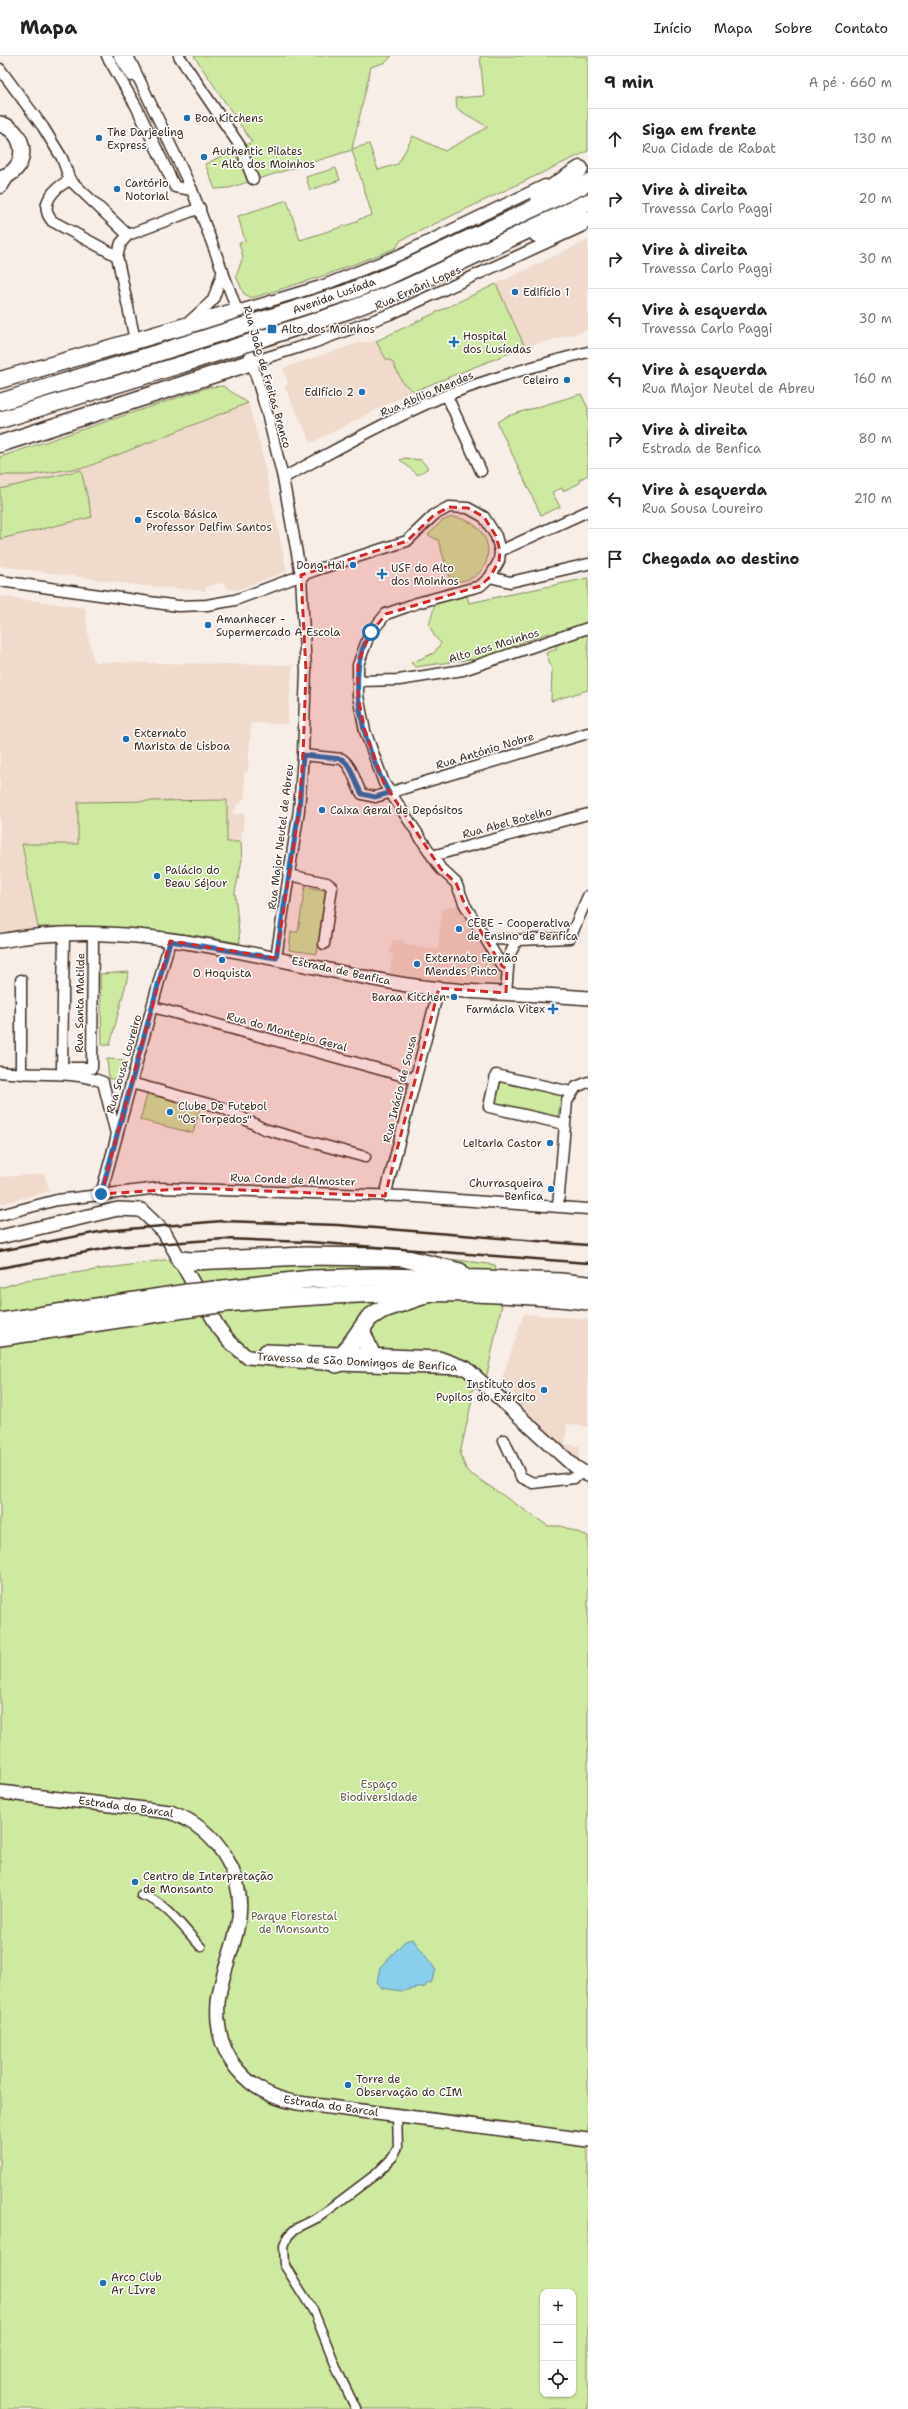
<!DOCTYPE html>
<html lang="pt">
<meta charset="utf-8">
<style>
body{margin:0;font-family:"Shantell Sans",sans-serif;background:#f2f2f2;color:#222}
.controls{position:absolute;right:12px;bottom:12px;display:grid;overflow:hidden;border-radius:8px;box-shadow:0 1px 3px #0004}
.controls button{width:36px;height:36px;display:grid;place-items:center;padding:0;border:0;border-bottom:1px solid #e0e0e0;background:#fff;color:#222;font:20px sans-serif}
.stop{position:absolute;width:12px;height:12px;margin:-9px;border:3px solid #1f6fb2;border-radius:50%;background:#fff}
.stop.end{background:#1f6fb2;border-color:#fff;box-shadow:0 1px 4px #0008}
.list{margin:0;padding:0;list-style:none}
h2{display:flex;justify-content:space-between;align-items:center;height:52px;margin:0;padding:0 16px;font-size:17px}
h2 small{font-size:13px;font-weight:400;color:#767676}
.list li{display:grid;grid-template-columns:26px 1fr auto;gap:12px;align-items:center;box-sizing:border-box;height:60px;padding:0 16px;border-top:1px solid #e0e0e0}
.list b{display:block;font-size:15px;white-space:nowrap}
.list p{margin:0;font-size:13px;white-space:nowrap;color:#767676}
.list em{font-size:13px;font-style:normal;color:#767676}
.icon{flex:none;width:22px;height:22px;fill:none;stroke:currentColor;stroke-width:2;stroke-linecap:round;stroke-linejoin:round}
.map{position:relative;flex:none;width:588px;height:2353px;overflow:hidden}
header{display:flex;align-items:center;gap:24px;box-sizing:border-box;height:56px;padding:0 20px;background:#fff;border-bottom:1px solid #e0e0e0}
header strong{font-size:19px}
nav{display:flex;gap:22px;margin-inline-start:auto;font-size:14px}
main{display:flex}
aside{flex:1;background:#fff}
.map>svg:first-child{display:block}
.built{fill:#efdacc}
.green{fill:#cee9a0;stroke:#848a5f;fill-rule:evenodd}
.water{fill:#89ceea;stroke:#6a8c98}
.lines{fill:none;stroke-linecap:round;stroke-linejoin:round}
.pedestrian-casing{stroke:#3b2a1e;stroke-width:11}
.minor-casing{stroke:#3b2a1e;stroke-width:13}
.tertiary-casing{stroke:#3b2a1e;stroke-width:16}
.secondary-casing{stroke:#3b2a1e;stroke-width:18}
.primary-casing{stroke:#3b2a1e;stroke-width:19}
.trunk-casing{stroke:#3b2a1e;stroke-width:20}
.pedestrian{stroke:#fff;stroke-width:8}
.minor{stroke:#fff;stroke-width:10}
.tertiary{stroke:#fff;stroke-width:13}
.secondary{stroke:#fff;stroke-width:15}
.primary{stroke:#fff;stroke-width:16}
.trunk{stroke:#fff;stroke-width:17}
.rail{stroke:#3b2a1e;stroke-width:2.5}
.primary-bridge-casing{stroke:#3b2a1e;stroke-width:19;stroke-linecap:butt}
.trunk-bridge-casing{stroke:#3b2a1e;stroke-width:20;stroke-linecap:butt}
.primary-bridge{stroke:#fff;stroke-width:16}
.trunk-bridge{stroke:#fff;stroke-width:17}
.route{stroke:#1f6fb2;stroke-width:5}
.marked{fill:#d62828;fill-opacity:0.2;stroke:#d62828;stroke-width:3;stroke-dasharray:8 5;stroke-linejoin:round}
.poi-dot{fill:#1f6fb2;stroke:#fff;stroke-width:1.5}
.labels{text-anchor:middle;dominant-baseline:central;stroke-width:3;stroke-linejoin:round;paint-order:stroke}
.poi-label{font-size:11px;fill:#3b2a1e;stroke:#fff;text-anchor:start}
.street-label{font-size:11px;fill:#3b2a1e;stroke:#fff}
.park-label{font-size:11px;fill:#605a3e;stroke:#fff}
</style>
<header>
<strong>Mapa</strong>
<nav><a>Início</a><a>Mapa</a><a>Sobre</a><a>Contato</a></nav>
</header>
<main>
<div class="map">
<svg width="588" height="2353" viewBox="0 0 588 2353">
<rect width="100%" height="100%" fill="#f8eee8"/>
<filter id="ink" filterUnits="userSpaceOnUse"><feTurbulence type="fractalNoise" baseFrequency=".025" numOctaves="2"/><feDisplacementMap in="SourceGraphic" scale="8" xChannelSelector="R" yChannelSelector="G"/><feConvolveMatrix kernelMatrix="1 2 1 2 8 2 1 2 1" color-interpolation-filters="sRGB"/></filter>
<g filter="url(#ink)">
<g class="built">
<path d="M588,184V274L525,291L427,328L311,387L284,330L288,328L283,312L358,287L376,285Z"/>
<path d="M248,347L260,389L287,515L236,534L230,533L222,527L206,531V535L145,530L0,510V419H30L87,411Z"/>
<path d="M0,540L85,552L89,584L94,606L293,609L287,668L251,667L248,715L244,716L245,741L241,747L236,749V754L232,755L233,758L245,757L241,786L22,789L38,871L0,878Z"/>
<path d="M462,848L503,914L502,928L440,926L389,918L393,898L389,897L392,884L404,885V888L438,893L442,853Z"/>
<path d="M44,1118L50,1135L0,1148V1121Z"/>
<path d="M524,1258L588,1263V1371L567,1368L565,1388L580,1390L579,1406L499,1331Z"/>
</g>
<g class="green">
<path d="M194,0H392L386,6L371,11L352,93L369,88L378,114L398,108L413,80L445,95L488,71L457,53L456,42L484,40L480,0H588V95L401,184L396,192L326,219L252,242L244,238L236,220L243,201L239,187L245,185L238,160L287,144L300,184L357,166V164L372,159L352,94L229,132L215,133L205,108L252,86Z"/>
<path d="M336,112L340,124L310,134L306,121Z"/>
<path d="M496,228L525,291L414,335L403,327L392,305L386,303L376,285Z"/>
<path d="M223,330L248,347L87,411L30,419H0V401L209,331Z"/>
<path d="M581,338L588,352V419L579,424L580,427L563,435L562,432L552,436L560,451L541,459L497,366L507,360Z"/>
<path d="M405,402L421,404L428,412L418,419L400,404Z"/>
<path d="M81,414L92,461L0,483V433Z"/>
<path d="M452,461C501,465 499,530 451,525L438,484L428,479L442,465Z"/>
<path d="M588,522V568L552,582L549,577L519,587L520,592L474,608L472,603L415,611L411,607L434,597L441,587L435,581L429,569L435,548L467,540L469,547Z"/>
<path d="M588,578V634L551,645L552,614L546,597L557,593L555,588Z"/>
<path d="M227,744V786H241L242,804L235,836L240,887C173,874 106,869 38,871L22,788H78V746Z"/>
<path d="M305,831L326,834L317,898L289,894L291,876H298Z"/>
<path d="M129,916L110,989H102L100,918Z"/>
<path d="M107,1003L123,1004L119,1023H109Z"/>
<path d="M506,1024L563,1036L557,1063L498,1052L493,1044L498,1027Z"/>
<path d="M148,1035L201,1049L193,1077L140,1064Z"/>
<path d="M214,1199L427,1200L495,1209L503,1243L487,1319L469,1338L472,1344L460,1398L467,1415L548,1470H561L588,1480V2353H0V1232L26,1224L171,1203ZM543,2236H573V2338H543Z"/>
</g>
<path class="water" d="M413,1883L436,1914L431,1927H428L425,1931L402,1935L382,1932L377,1926L380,1911L405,1885Z"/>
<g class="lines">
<g class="pedestrian-casing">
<g id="pedestrian">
<path d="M141,1839C165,1845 185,1874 201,1891"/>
<path d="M356,2353L339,2318L314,2256L285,2210L284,2190L288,2180L295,2173L319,2161L376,2118L393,2101L398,2091L397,2059"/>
</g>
</g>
<g class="minor-casing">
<g id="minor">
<path d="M107,0L136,50L175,131L192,134"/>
<path d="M119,0L132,20"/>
<path d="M128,0L192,134L233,243L267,357L283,422L301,519L306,615L303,699L299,754L276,902"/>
<path d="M179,0L240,90L253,123"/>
<path d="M0,13L43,71L62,102L70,124L128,179"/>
<path d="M70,124C54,132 38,148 52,165L117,200L121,187L128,179L200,152"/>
<path d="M117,200L135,284"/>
<path d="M237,255L324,229L399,199L545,129"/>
<path d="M189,266L213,244L223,215"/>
<path d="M252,306L313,287L393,257L583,170"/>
<path d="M447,340L481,415"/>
<path d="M283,422C334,395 384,366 437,343C486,323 537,309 588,296"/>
<path d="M500,495L588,455"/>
<path d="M490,521L510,526L588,508"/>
<path d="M0,525L178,550L207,549L235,544L316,514L407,485L434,459L449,451L468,452L484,461L496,480L500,495L499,505L490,521L480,530L417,547L386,558L369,579L358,609V640L365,675L384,727L441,813L456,827L465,849L502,910L507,913"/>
<path d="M358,625L399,624L463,614L588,572"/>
<path d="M303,699L342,703C354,712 354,726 362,738L375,741L588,677"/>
<path d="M432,800L588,758"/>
<path d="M289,819L327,827L332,831L324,888"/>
<path d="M64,877L62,1012H92L93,877"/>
<path d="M495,883L517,884"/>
<path d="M506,937L509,900L517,884L570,882L588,840"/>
<path d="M153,951L415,1023"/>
<path d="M0,1016C34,1020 70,1014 103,1026L116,1078"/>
<path d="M21,1018V924"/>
<path d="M131,1027L223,1052L264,1073L365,1101"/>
<path d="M564,1068L489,1051L496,1019L571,1036"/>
<path d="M101,1138L170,885"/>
<path d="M385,1140L439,932"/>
<path d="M558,1150L567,1045L576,1031L588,1026"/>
<path d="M0,1159L57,1144L159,1132L402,1140L588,1153"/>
<path d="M504,1384L521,1421L533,1427L574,1422L583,1416"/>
</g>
</g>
<g class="tertiary-casing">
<g id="tertiary">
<path d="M0,885C137,859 272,907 407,929C466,938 528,937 588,942"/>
<path d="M0,1181L118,1153L141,1154L164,1176L218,1271L230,1286L247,1301L337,1308L466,1312"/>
<path d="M266,1295L439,1302L466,1312L575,1411L588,1419"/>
<path d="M0,1736L170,1756C218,1773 249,1822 237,1873C232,1897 220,1922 218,1947C214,2000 247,2038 298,2047L588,2084"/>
</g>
</g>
<g class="secondary-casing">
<path id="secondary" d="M0,68C29,76 29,115 0,122"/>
</g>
<g class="primary-casing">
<g id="primary">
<path d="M0,129L5,121"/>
<path d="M538,141L580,113"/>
<path d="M537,178L588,163"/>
<path d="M395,217L588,127"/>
<path d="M403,233L588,146"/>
<path d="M0,324L237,255"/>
<path d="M0,346L196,285"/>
<path d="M0,364L183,308"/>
<path d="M0,388L252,306"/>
</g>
</g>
<g class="trunk-casing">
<g id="trunk">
<path d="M180,1204L192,1205L306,1200L386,1201L404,1202L460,1216"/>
<path d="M224,1233L311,1223L377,1221L487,1223L560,1226L588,1229"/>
<path d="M226,1247C348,1236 466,1231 588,1245"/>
<path d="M0,1266L187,1237"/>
<path d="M361,1274L371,1298"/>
<path d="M0,1281L191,1252"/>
<path d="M337,1308L369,1262L381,1254L422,1240"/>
</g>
</g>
<use href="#pedestrian" class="pedestrian"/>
<use href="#minor" class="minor"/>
<use href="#tertiary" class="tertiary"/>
<use href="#secondary" class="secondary"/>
<use href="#primary" class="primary"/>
<use href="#trunk" class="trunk"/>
<g class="rail">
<path d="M0,1195L104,1175L222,1165L338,1169L588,1189"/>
<path d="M0,1212L114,1191L224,1183L309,1186L588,1207"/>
</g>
<g class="primary-bridge-casing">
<g id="primary-bridge">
<path d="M196,285L349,236L395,217"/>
<path d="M183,308L347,255L403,233"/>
</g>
</g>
<g class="trunk-bridge-casing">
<g id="trunk-bridge">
<path d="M187,1237L224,1233"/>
<path d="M191,1252L226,1247"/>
</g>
</g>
<use href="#primary-bridge" class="primary-bridge"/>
<use href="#trunk-bridge" class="trunk-bridge"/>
</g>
</g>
<g class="lines" filter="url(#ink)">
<path class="route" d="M101,1138L170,885L276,902L299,754L303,699L342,703C354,712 354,726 362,738L375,741L389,737C366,696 342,618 371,576"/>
</g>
<path class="marked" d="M449,451L468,452L484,461L496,480L500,495L499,505L490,521L480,530L386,558L369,579L358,609V640L365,675L384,727L441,813L456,827L465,849L502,910L507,913L506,937L439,932L385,1140L194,1132L101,1138L170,885L276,902L299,754L303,699L306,615L301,519L407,485L434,459Z"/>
<g class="poi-dot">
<circle cx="187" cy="62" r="4"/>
<circle cx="99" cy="82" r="4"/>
<circle cx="204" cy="101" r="4"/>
<circle cx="117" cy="133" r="4"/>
<circle cx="515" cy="236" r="4"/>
<rect x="267" y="268" width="10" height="10" rx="2"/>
<path d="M452 280h4v4h4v4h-4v4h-4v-4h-4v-4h4z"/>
<circle cx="567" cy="324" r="4"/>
<circle cx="362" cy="336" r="4"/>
<circle cx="138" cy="464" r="4"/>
<circle cx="353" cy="509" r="4"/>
<path d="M380 512h4v4h4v4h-4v4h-4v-4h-4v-4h4z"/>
<circle cx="208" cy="569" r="4"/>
<circle cx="126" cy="683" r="4"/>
<circle cx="322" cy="754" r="4"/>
<circle cx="157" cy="820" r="4"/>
<circle cx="459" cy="873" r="4"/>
<circle cx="222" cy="904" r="4"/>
<circle cx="417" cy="908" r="4"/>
<circle cx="454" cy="941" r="4"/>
<path d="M551 947h4v4h4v4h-4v4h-4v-4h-4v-4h4z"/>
<circle cx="170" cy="1056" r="4"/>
<circle cx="550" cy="1087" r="4"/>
<circle cx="551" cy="1133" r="4"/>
<circle cx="544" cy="1334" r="4"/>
<circle cx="135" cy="1826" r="4"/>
<circle cx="348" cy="2029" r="4"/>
<circle cx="103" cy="2227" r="4"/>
</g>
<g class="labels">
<g class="poi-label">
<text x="195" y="62">Boa Kitchens</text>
<text x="107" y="76">The Darjeeling<tspan x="107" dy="13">Express</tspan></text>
<text x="212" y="95">Authentic Pilates<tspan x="212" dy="13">- Alto dos Moinhos</tspan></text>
<text x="125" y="127">Cartório<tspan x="125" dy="13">Notorial</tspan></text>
<text x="523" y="236">Edifício 1</text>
<text x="281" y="273">Alto dos Moinhos</text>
<text x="463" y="280">Hospital<tspan x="463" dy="13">dos Lusíadas</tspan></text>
<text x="559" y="324" text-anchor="end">Celeiro</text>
<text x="354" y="336" text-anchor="end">Edifício 2</text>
<text x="146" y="458">Escola Básica<tspan x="146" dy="13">Professor Delfim Santos</tspan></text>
<text x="345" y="509" text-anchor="end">Dong Hai</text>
<text x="391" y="512">USF do Alto<tspan x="391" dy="13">dos Moinhos</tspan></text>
<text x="216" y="563">Amanhecer -<tspan x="216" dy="13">Supermercado A Escola</tspan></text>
<text x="134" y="677">Externato<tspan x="134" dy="13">Marista de Lisboa</tspan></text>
<text x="330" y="754">Caixa Geral de Depósitos</text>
<text x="165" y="814">Palácio do<tspan x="165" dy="13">Beau Séjour</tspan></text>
<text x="467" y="867">CEBE - Cooperativa<tspan x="467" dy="13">de Ensino de Benfica</tspan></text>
<text x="425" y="902">Externato Fernão<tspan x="425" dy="13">Mendes Pinto</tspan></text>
<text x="222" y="917" text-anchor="middle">O Hoquista</text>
<text x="446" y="941" text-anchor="end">Baraa Kitchen</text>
<text x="545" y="953" text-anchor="end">Farmácia Vitex</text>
<text x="178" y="1050">Clube De Futebol<tspan x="178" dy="13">"Os Torpedos"</tspan></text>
<text x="542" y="1087" text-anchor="end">Leitaria Castor</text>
<text x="543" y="1127" text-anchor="end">Churrasqueira<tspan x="543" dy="13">Benfica</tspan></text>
<text x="536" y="1328" text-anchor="end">Instituto dos<tspan x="536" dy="13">Pupilos do Exército</tspan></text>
<text x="143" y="1820">Centro de Interpretação<tspan x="143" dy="13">de Monsanto</tspan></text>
<text x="356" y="2023">Torre de<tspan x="356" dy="13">Observação do CIM</tspan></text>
<text x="111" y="2221">Arco Club<tspan x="111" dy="13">Ar LIvre</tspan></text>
</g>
<g class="street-label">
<text transform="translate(418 232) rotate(-24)">Rua Ernâni Lopes</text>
<text transform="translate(334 240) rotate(-20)">Avenida Lusíada</text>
<text transform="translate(267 321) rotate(74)">Rua João de Freitas Branco</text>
<text transform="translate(427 338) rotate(-23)">Rua Abílio Mendes</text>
<text transform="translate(494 590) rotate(-17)">Alto dos Moinhos</text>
<text transform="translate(485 695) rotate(-17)">Rua António Nobre</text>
<text transform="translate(507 767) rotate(-15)">Rua Abel Botelho</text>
<text transform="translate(281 781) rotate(-83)">Rua Major Neutel de Abreu</text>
<text transform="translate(341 915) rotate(12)">Estrada de Benfica</text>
<text transform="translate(80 947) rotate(-89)">Rua Santa Matilde</text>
<text transform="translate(287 976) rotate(15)">Rua do Montepio Geral</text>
<text transform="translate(124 1008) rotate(-74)">Rua Sousa Loureiro</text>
<text transform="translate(400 1033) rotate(-76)">Rua Inácio de Sousa</text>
<text transform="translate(293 1124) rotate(2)">Rua Conde de Almoster</text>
<text transform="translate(357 1306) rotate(3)">Travessa de São Domingos de Benfica</text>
<text transform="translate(126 1751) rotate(8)">Estrada do Barcal</text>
<text transform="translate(331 2050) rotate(8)">Estrada do Barcal</text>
</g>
<g class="park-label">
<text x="379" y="1728">Espaço<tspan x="379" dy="13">Biodiversidade</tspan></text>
<text x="294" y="1860">Parque Florestal<tspan x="294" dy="13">de Monsanto</tspan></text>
</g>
</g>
</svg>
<div class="controls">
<button>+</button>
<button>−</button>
<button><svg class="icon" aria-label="locate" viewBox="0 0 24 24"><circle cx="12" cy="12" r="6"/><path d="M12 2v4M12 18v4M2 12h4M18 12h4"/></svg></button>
</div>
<div class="stop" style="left:371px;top:576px"></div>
<div class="stop end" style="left:101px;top:1138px"></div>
</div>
<aside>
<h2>9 min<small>A pé · 660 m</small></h2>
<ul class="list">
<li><svg class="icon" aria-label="ahead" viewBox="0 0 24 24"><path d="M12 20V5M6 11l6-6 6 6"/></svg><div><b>Siga em frente</b><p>Rua Cidade de Rabat</p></div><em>130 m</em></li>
<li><svg class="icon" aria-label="right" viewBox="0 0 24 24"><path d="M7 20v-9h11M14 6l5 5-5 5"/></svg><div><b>Vire à direita</b><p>Travessa Carlo Paggi</p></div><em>20 m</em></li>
<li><svg class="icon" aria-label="right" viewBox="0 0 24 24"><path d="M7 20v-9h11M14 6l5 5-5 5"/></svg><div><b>Vire à direita</b><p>Travessa Carlo Paggi</p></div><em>30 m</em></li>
<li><svg class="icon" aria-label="left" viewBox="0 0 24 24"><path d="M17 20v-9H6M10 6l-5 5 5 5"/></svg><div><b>Vire à esquerda</b><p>Travessa Carlo Paggi</p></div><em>30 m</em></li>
<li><svg class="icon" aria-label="left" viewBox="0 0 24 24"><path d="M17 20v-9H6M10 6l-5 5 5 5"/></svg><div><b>Vire à esquerda</b><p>Rua Major Neutel de Abreu</p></div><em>160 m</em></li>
<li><svg class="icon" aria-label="right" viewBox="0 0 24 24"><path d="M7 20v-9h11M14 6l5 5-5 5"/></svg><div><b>Vire à direita</b><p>Estrada de Benfica</p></div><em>80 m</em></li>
<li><svg class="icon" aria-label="left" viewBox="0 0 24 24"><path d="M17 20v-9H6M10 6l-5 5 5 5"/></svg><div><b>Vire à esquerda</b><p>Rua Sousa Loureiro</p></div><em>210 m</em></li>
<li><svg class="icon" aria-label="arrive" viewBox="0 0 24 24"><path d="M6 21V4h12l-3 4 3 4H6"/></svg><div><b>Chegada ao destino</b></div></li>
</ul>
</aside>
</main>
